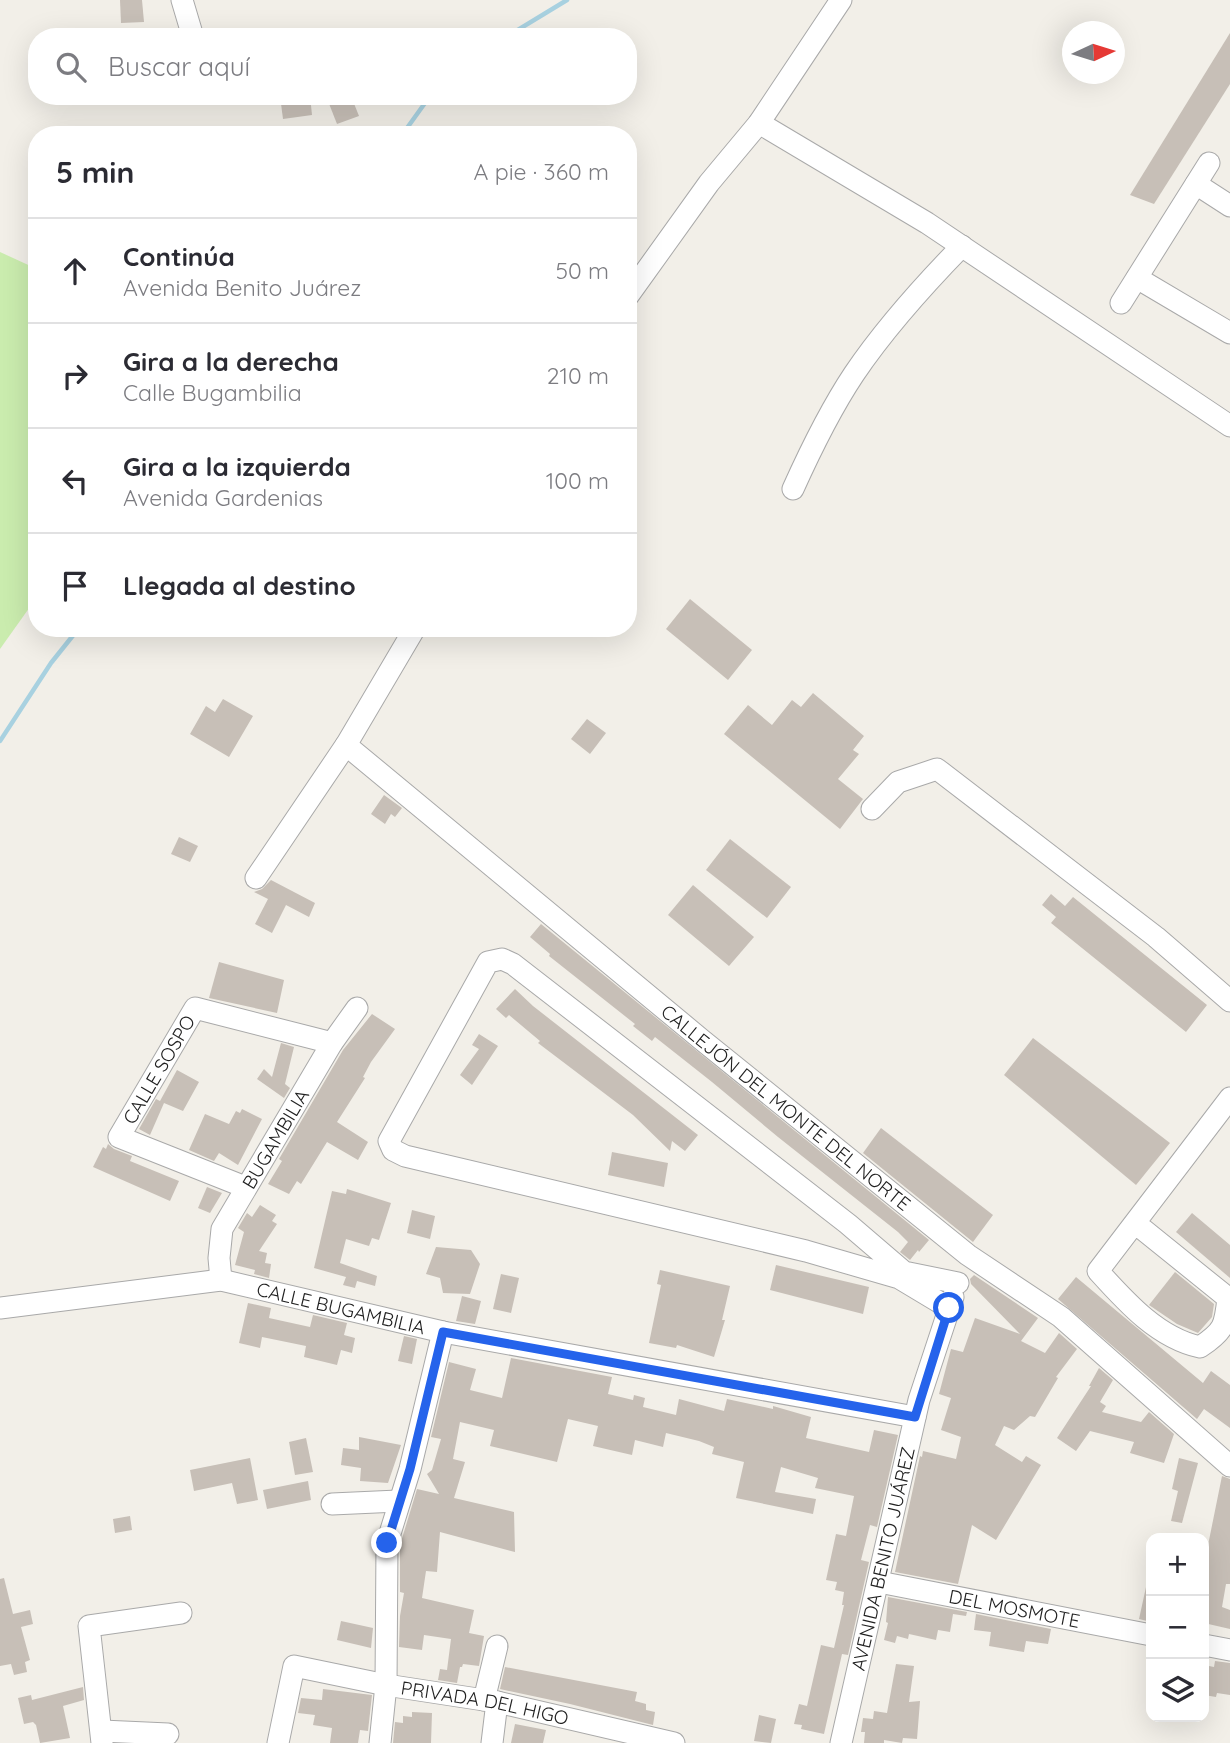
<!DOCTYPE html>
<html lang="es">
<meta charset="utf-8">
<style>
body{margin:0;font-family:Quicksand,sans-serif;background:#f2f2f3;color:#2b2b33}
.controls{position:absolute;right:21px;bottom:21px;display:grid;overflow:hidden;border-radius:14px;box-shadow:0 7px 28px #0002}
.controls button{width:63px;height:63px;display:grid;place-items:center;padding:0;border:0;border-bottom:2px solid #e1e1e2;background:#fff;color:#2b2b33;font:35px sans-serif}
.compass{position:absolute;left:1062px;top:21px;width:63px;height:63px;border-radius:50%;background:#fff;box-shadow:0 7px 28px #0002;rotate:86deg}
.stop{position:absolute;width:21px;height:21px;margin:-16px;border:5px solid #2563eb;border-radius:50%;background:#fff}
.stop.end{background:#2563eb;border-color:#fff;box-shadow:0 2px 7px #0008}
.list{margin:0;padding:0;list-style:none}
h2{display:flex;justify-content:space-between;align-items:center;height:91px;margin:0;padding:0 28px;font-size:30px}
h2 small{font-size:23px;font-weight:400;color:#7c7c81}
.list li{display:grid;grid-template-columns:46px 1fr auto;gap:21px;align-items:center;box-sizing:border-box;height:105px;padding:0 28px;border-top:2px solid #e1e1e2}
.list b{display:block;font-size:26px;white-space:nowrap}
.list p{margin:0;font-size:23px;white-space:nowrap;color:#7c7c81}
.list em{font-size:23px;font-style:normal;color:#7c7c81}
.icon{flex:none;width:38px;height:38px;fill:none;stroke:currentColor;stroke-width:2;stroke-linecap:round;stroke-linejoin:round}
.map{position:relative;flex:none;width:1230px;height:1743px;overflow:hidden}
.search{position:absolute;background:#fff;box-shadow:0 7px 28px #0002;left:28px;top:28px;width:609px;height:77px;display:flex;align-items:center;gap:18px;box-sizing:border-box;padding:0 24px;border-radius:28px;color:#7c7c81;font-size:26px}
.panel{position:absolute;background:#fff;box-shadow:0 7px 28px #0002;left:28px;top:126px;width:609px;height:511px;border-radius:28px}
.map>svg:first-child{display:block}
.grass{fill:#caecae}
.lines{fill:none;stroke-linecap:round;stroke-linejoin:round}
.stream{stroke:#a8d1e0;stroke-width:4.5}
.building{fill:#c7bfb7}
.minor-casing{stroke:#a9a9a9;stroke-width:23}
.minor{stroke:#fff;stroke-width:21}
.route{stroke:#2563eb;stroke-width:9}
.labels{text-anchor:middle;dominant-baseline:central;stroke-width:7;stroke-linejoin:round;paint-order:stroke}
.street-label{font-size:19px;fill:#222;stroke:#fff}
</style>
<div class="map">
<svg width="1230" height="1743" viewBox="0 0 1230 1743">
<rect width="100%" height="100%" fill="#f2efe8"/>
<path class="grass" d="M0,252L37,269V597L0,649Z"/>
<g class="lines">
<g class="stream">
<path d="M506,37L567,0"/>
<path d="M402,135L430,96"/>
<path d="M0,741L51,663L79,628"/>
</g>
</g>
<g class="building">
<path d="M120,0H142L144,22L121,23Z"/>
<path d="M1230,33V84L1154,204L1130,195Z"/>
<path d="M280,96H310L312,115L283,119Z"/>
<path d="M326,96H351L359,116L337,124Z"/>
<path d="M690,599L752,650L728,680L666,629Z"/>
<path d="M813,693L864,736L853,750L859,754L838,779L863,799L840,829L724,734L748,705L772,725L792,700L801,707Z"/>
<path d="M223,699L253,716L229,757L190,734L206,706L215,712Z"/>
<path d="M587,719L606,733L590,754L571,739Z"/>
<path d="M384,795L402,808L395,817L391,814L385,824L371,814Z"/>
<path d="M179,837L198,846L190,862L171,854Z"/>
<path d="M730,839L791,887L767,918L706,870Z"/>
<path d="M271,880L315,903L309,917L286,905L272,933L255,924L268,899L254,892L262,889Z"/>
<path d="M693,885L754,937L729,966L668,915Z"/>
<path d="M1051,894L1065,906L1073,897L1207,1005L1186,1032L1051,923L1056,917L1042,905Z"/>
<path d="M541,924L929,1240L919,1252L918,1250L910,1260L900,1252L908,1242L898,1232L778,1137L712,1082L655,1037L652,1041L633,1026L635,1024L549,956L550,954L530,937Z"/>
<path d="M219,962L284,980L277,1013L209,998Z"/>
<path d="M515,989L533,1006L698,1135L685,1151L672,1141L670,1151L633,1115L538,1043L540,1041L509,1015L506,1018L496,1009Z"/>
<path d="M372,1014L395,1029L371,1062L363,1077L365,1078L337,1122L368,1142L358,1160L327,1142L301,1184L297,1181L289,1194L268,1184L282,1161L279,1159L343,1050Z"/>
<path d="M479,1034L498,1046L472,1085L460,1075L479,1049L472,1045Z"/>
<path d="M1033,1038L1170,1143L1136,1185L1004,1075Z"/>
<path d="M281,1043L294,1047L285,1084L290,1088L284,1098L257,1079L264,1069L272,1077Z"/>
<path d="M177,1070L199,1082L183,1111L164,1103L150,1135L139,1129L156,1099L160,1101Z"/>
<path d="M242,1109L262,1119L238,1165L219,1153L214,1161L189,1150L205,1114L229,1124L236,1111L240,1113Z"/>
<path d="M881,1128L993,1215L973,1242L863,1153Z"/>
<path d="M108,1144L114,1149L132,1156L130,1161L179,1181L170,1201L93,1167L103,1147L106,1149Z"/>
<path d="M612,1152L668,1163L664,1187L608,1175Z"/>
<path d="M207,1187L222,1193L210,1213L198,1208Z"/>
<path d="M347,1189L391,1203L379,1240L372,1238L369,1246L346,1239L340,1263L377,1276L375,1286L357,1281L355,1288L343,1285L346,1277L314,1268L332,1191L346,1194Z"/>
<path d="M260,1205L276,1215L272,1221L277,1224L259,1251L267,1253L265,1263L271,1264L269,1278L254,1274L255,1270L235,1265L244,1232L238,1228L247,1213L252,1217Z"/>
<path d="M412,1210L435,1216L430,1239L407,1233Z"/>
<path d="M1192,1213L1230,1245V1278L1176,1232Z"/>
<path d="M436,1247L471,1250L480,1264L470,1294L443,1293L440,1278L426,1274Z"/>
<path d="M776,1265L869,1287L863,1314L770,1290Z"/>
<path d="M660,1270L730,1286L722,1320H725L714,1357L677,1345L676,1348L649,1343L661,1285L657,1284Z"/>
<path d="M1175,1272L1214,1304L1212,1317L1198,1333L1177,1324L1149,1305Z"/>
<path d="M501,1274L519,1278L511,1313L493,1309Z"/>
<path d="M974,1275L1038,1318L1021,1341L1045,1353L1059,1333L1077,1349L1056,1377L1058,1378L1035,1417L1030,1416L1014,1430L1004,1426L995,1445L1022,1462L1026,1456L1041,1465L996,1540L972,1525L958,1584L895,1572L920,1456L922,1457L923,1451L956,1459L961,1437L941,1430L951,1398L939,1394L951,1349L963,1352L975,1318L1020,1334L971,1284L970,1279Z"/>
<path d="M1076,1277L1203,1383L1211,1371L1230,1385V1428L1204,1409L1197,1419L1058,1299Z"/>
<path d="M462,1296L481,1301L475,1324L456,1321Z"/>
<path d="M248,1303L271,1308L269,1318L310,1327L313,1315L347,1323L344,1335L355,1338L352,1353L341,1350L337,1365L304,1357L306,1346L262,1337L260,1348L239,1343Z"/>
<path d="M404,1336L417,1339L412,1364L398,1361Z"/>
<path d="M511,1358L612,1377L608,1394L633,1400L634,1395L645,1398L643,1407L676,1415L679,1399L724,1411L727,1399L773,1409V1406L811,1417L806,1438L869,1452L874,1430L898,1435L877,1527L870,1525L861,1560L869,1562L848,1655L842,1654L824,1734L801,1729L802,1725L794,1724L799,1704L807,1706L821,1645L834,1648L844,1605H842L844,1592L835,1590L837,1582L826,1580L836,1534L846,1536L854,1496L815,1488L818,1478L781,1467L775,1492L816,1499L813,1514L736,1498L744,1462L712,1454L714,1447L699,1441L666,1433L663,1447L635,1440L632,1455L593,1446L598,1426L568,1419L557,1462L490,1446L494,1430L460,1422L453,1459L465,1462L454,1498L514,1512L515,1552L440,1532L437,1572L426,1571L422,1598L474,1610L469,1633L484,1636L479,1666L463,1664L462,1667H460L457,1683L438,1680L440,1669L447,1670L451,1639L424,1635L422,1650L399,1647L400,1616L404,1593L400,1592V1545L417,1489L439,1494L427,1474L432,1470L441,1439L431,1437L449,1362L476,1369L470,1390L502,1398Z"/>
<path d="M1099,1368L1113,1380L1100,1402L1106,1406L1102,1412L1141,1422L1149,1412L1174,1434L1164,1463L1130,1453L1134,1442L1090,1431L1076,1451L1057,1438L1091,1386H1089Z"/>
<path d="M359,1437L401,1445L388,1483L360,1481L361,1468L341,1465L343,1448L359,1450Z"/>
<path d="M306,1438L313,1472L295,1475L289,1442Z"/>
<path d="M250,1458L258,1500L237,1504L232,1483L194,1491L190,1470Z"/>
<path d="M1179,1458L1198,1463L1182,1523L1171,1521L1178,1491L1172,1489Z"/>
<path d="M1222,1476L1230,1479V1584H1226L1222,1607L1230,1610V1629L1204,1623V1565Z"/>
<path d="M308,1481L311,1500L267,1509L263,1490Z"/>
<path d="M130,1516L132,1530L115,1533L113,1519Z"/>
<path d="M4,1578L13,1614L30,1610L33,1624L21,1627L30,1660L25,1662L27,1672L14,1675L11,1664L0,1666V1579Z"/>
<path d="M1146,1587H1151V1622L1139,1619Z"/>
<path d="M888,1597L967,1612L966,1616L953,1614L950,1632L938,1630L936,1640L909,1634L908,1639L897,1636L895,1643L884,1640L888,1623L886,1622Z"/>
<path d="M976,1614L1051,1629L1048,1644L1026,1641L1024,1652L989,1646L991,1632L974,1630Z"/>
<path d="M341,1621L373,1628L371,1648L337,1640Z"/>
<path d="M1215,1661L1230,1663V1695L1217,1693L1216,1697L1204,1695V1665L1214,1667Z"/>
<path d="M896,1664L914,1666L909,1702L920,1701L917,1739L903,1738L902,1743L884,1740V1743H864L865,1732H861L863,1718L873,1719L874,1711L887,1713Z"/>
<path d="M505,1667L637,1692L635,1701L646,1704V1710L655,1712L653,1725L570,1704L500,1689Z"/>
<path d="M83,1687L84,1700L63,1706L70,1738L40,1743L36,1725L33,1722L24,1724L18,1698L31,1695L32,1700Z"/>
<path d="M323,1689L372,1695L368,1731L360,1730L358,1743H330L332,1728L313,1725L315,1715L298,1713L301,1698L322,1700Z"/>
<path d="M412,1712L432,1713L431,1743H393L395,1722L403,1723V1716L412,1717Z"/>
<path d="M759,1715L776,1719L771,1743L754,1741Z"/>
<path d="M515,1724L546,1730L543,1743H511Z"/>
</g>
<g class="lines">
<g class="minor-casing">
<g id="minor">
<path d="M182,0L193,37"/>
<path d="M759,123L927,223L1230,426"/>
<path d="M1196,184L1230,206"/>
<path d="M1137,278L1230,333"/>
<path d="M628,296L709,183L759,123L841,0"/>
<path d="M1121,303L1209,163"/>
<path d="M793,489C811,449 830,410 854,374C885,328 923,286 962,246"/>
<path id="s1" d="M346,745L702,1040L968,1255L1061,1317L1230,1466"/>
<path d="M872,809L898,782L937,769L1156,937L1230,1001"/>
<path d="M256,878L346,745L415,628"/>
<path id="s2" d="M245,1187L119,1137L195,1008L332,1043"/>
<path d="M1135,1223L1228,1298C1225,1326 1224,1331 1200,1347C1158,1338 1126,1302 1098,1271L1230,1098"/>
<path id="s3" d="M221,1280L219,1258L222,1229L332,1043L357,1008"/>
<path id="s4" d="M0,1308L221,1280L443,1332L915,1417"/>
<path d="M949,1308L899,1278L806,1251L405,1156L393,1150L389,1141L488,962L502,959L513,964L848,1224L904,1272L958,1283"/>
<path d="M332,1504L398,1501"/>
<path id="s5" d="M879,1582L1151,1635"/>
<path d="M1204,1645L1230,1650"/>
<path d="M484,1700L497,1646"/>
<path d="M102,1731L168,1734"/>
<path d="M102,1743L89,1626L181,1613"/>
<path id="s6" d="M278,1743L294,1666L386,1685L497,1702L674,1743"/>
<path d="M380,1743L386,1685L387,1543L410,1469L443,1332"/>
<path d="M492,1743L497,1702"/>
<path id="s7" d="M841,1743L919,1400L953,1297"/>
</g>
</g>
<use href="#minor" class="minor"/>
</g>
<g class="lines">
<path class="route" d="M387,1543L410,1469L443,1332L915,1417L949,1308"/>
</g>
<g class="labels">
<g class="street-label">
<text stroke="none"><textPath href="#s2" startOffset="214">CALLE SOSPO</textPath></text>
<text stroke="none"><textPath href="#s1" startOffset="570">CALLEJÓN DEL MONTE DEL NORTE</textPath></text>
<text stroke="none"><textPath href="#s3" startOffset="156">BUGAMBILIA</textPath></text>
<text stroke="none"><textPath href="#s4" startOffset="346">CALLE BUGAMBILIA</textPath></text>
<text stroke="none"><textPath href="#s7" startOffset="189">AVENIDA BENITO JUÁREZ</textPath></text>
<text stroke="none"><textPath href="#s5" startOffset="138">DEL MOSMOTE</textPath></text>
<text stroke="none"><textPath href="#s6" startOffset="273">PRIVADA DEL HIGO</textPath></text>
</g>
</g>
</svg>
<div class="controls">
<button>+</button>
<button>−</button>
<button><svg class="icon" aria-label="layers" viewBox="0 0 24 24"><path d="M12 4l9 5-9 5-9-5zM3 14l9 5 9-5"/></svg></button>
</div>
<svg class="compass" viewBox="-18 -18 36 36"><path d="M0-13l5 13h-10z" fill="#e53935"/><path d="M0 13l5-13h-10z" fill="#7c7c81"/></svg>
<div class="stop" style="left:949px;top:1308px"></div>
<div class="stop end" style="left:387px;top:1543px"></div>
<div class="search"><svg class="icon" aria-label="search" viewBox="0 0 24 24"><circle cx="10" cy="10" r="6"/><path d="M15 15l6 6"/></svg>Buscar aquí</div>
<section class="panel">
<h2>5 min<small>A pie · 360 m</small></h2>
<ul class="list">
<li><svg class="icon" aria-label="ahead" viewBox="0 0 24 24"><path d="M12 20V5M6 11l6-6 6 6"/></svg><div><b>Continúa</b><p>Avenida Benito Juárez</p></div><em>50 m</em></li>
<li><svg class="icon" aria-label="right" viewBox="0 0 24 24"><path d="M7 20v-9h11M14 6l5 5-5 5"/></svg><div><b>Gira a la derecha</b><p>Calle Bugambilia</p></div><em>210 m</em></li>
<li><svg class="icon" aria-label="left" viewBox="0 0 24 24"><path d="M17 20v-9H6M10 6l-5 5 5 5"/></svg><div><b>Gira a la izquierda</b><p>Avenida Gardenias</p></div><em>100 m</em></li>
<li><svg class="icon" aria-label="arrive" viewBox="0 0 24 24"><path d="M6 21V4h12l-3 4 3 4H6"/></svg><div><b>Llegada al destino</b></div></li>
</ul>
</section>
</div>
